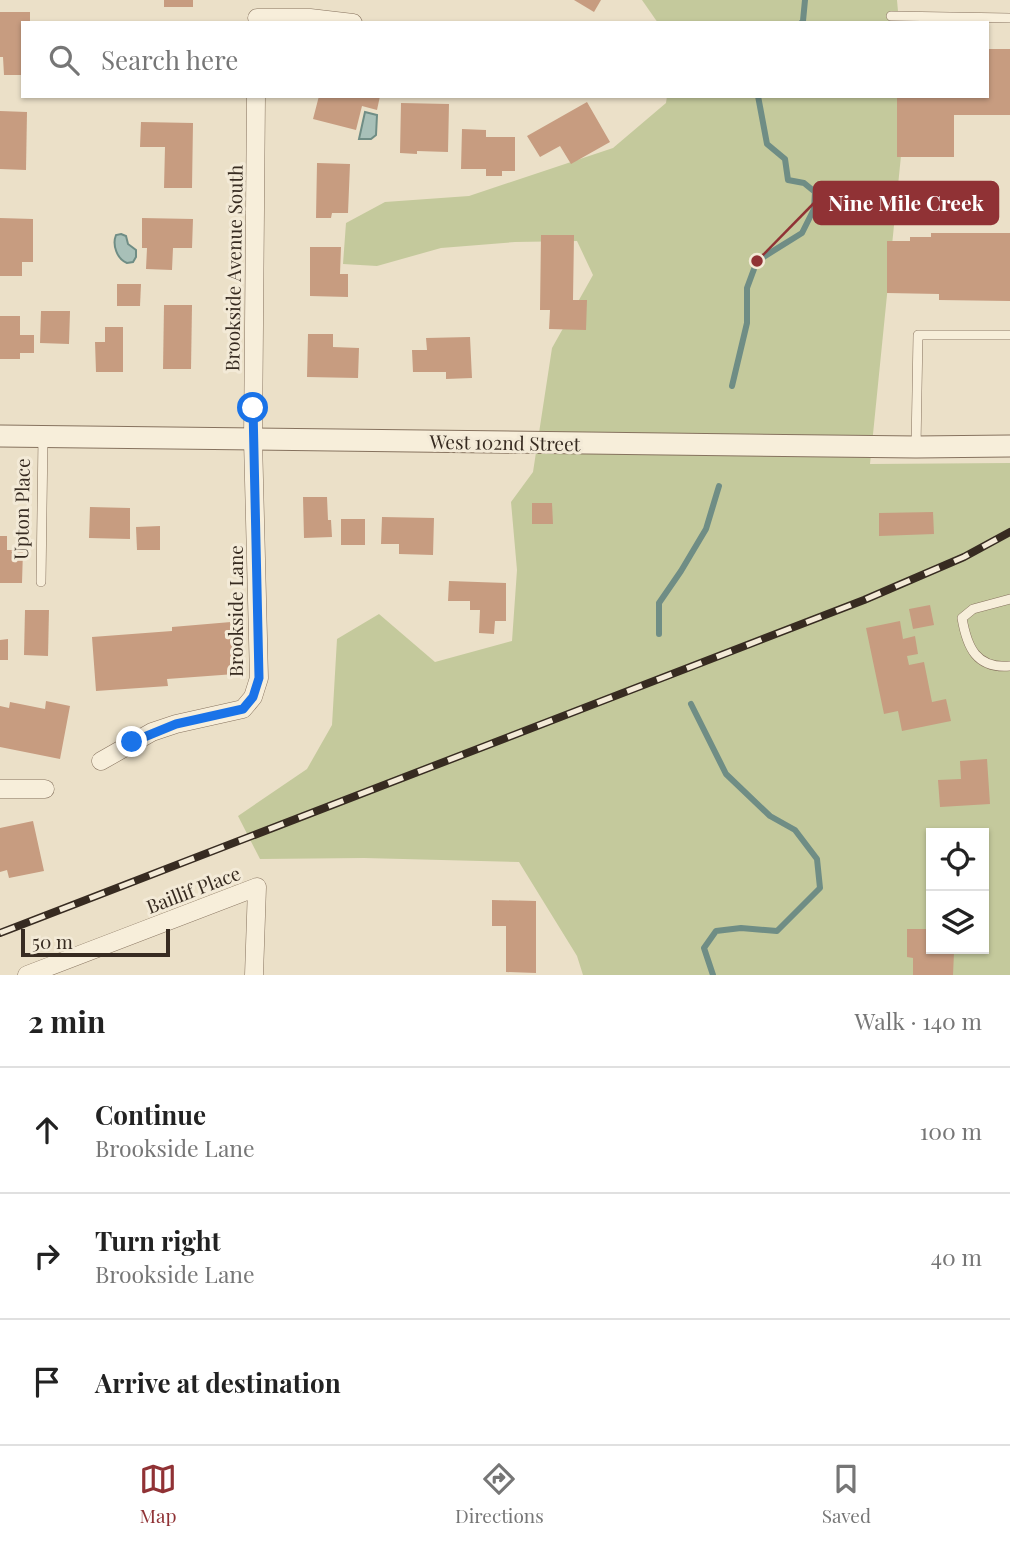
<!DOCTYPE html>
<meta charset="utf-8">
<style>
body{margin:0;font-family:"Playfair Display",serif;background:#f6f6f6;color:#222}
.controls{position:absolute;right:21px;bottom:21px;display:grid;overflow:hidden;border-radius:0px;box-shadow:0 2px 5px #0004}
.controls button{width:63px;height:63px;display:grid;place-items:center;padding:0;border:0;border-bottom:2px solid #e0e0e0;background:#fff;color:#222;font:35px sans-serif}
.scale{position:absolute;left:21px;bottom:18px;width:149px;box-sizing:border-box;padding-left:7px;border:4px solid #372b21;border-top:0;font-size:19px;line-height:24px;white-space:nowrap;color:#372b21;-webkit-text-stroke:5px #f3ead7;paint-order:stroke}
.stop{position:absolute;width:21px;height:21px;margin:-16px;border:5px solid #1a73e8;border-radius:50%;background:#fff}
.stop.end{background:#1a73e8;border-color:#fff;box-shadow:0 2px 7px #0008}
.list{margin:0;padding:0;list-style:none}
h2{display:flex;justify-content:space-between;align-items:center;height:91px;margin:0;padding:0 28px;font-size:30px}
h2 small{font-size:23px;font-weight:400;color:#767676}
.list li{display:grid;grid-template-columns:46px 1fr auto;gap:21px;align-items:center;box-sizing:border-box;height:126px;padding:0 28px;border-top:2px solid #e0e0e0}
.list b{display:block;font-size:26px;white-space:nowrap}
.list p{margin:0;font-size:23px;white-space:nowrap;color:#767676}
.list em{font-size:23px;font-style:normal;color:#767676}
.icon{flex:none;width:38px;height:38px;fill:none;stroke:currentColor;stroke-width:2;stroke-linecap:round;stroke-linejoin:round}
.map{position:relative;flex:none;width:1010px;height:975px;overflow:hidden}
.search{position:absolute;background:#fff;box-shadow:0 2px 5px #0004;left:21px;right:21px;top:21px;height:77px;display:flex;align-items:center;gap:18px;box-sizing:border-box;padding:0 24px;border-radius:0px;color:#767676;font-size:26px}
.sheet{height:469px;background:#fff}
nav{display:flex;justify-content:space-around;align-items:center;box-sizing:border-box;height:98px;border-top:2px solid #e0e0e0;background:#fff;font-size:19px;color:#767676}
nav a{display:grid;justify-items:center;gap:4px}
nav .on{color:#903235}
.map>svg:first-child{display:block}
.green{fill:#c4c99c;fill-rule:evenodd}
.water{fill:#a8c0b8;stroke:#6f8d85;stroke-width:2}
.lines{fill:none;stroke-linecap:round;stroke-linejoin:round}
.stream{stroke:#6f8d85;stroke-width:6}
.building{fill:#c79c80}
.service-casing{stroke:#86725e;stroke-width:10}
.minor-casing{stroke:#86725e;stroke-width:19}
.tertiary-casing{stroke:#86725e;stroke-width:23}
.service{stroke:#f7eeda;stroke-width:9}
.minor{stroke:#f7eeda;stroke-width:18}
.tertiary{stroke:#f7eeda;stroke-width:21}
.rail-casing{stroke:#372b21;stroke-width:8}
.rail{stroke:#f3ead7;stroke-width:5;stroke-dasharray:16;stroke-linecap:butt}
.route{stroke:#1a73e8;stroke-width:9}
.labels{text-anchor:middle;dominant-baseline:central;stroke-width:6;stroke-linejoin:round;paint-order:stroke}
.street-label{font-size:19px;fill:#372b21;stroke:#f3ead7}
.leader{fill:none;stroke:#903235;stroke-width:2.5}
.callout-dot{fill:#903235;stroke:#f3ead7;stroke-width:2.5}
.callout{fill:#903235;stroke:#903235;stroke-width:2.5}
.callout-label{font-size:21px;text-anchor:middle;font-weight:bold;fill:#fff}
</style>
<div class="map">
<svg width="1010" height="975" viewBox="0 0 1010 975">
<rect width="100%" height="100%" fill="#ebe0c8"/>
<g class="green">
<path d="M642,0H897L899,23H658Z"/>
<path d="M667,96H903L905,116L870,464L1010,463V975H583L577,956L519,862L364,858L260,859L238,816L307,769L332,725L337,639L379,614L435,662L512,641L517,570L511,502L533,472L552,348L593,275L577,241L515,242L441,248L377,266L343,264L346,223L385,202L469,196L613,148L666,103ZM931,833H984V949H931Z"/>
</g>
<g class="water">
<path d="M365,112L377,115L376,135L371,139H359Z"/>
<path d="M121,234L126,236L128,244L136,250V257L133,262L127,263C117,259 112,245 116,235Z"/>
</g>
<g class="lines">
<g class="stream">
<path d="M801,23L803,21L805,0"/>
<path d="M732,386L747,323V288L757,261L802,233L814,209L815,192L804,183L788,180L785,159L767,144L758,96"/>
<path d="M659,634V603L681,571L706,529L719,486"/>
<path d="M691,704L726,774L770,816L795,830L817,859L820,888L777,931L741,928L716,931L704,948L713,975"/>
</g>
</g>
<g class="building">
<rect x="164" y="0" width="29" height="7"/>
<path d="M574,0H601L594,12Z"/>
<path d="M0,12H30V23H23V75H4L3,57H0Z"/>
<path d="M987,49H1010V115H954V157H897V96H987Z"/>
<path d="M319,96H380L377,110L362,106L356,130L313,119Z"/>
<path d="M587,102L610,142L571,164L560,146L540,157L527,136Z"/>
<path d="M401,103L449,104L448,152L417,151V154L400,153Z"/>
<path d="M0,111L27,112L26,170L0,169Z"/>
<path d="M141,122L193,123L192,188H164L165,147H140Z"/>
<path d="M462,129L486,130V137H515V171H502V176H486V169H461Z"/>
<path d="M317,163L350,164L348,213H332L331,218H316Z"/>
<path d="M0,218L33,219V262H22V276H0Z"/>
<path d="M142,218L193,219L192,248H173L172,270L146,269L147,248H142Z"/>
<path d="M931,233H1010V301L939,300V294L887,293V241H910V237H931Z"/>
<path d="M541,235H574L573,300H587L586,330L549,329L550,310H540Z"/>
<path d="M310,247H341L340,274H348V297L310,296Z"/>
<path d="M117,284H141L140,306H117Z"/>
<path d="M164,305H192L191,369H163Z"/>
<path d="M41,311H70L69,344L40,343Z"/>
<path d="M0,316H20V335H34V353H20V359H0Z"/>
<path d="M105,327H123V372H96L95,342H105Z"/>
<path d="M308,334H333V347L359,348L358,378L307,377Z"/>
<path d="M470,337L472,378L446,379V372H413L412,350H427L426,338Z"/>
<path d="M303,497H327L328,520H331L332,537L304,538Z"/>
<path d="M532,503H552L553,524H532Z"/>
<path d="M90,507L130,508V539L89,538Z"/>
<path d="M933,512L934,534L879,536V513Z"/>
<path d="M382,517L434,518L433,555L399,554V544H381Z"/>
<rect x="341" y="519" width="24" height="26"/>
<path d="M160,526V550H137L136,527Z"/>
<path d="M0,536H7V550H23L22,583H0Z"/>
<path d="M449,581L506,583V621H495L494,634L479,633L480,610H470V601H448Z"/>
<path d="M930,605L934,625L913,629L909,609Z"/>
<path d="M25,610H49L48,656L24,655Z"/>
<path d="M900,621L903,639L915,636L918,654L907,656L909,665L924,662L932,702L946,699L951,721L902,731L898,711L884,714L866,628Z"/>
<path d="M231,622L235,674L167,679L168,686L96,691L92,637L172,631V627Z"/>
<path d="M8,639V660H0V640Z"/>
<path d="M46,701L70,706L60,759L0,747V706L9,708L10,702L45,709Z"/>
<path d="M987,759L990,804L940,807L938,780L961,779L960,761Z"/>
<path d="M33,821L44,871L9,878L7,870L0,872V828Z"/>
<path d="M492,900L536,901V973L506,972V926H492Z"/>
<path d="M907,929H931V949L954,952L953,975H913V958L907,957Z"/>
</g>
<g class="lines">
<g class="service-casing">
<g id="service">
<path d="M891,16L1010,18"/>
<path d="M916,447L918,335H1010"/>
<path d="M41,582L43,437"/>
<path d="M1010,599L973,609L962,618C967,647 976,669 1010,666"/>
</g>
</g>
<g class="minor-casing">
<g id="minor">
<path d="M257,18H310L353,23"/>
<path d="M101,761L152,732L176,724L243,709L253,697L259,678L253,440L256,96"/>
<path d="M0,789H45"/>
<path d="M27,975L257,887L254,975"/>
</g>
</g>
<g class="tertiary-casing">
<path id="tertiary" d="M0,436L916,447L1010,446"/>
</g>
<use href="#service" class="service"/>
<use href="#minor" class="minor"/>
<use href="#tertiary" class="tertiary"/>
<g class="rail-casing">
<path id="rail" d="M0,933L864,600L964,557L1010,532"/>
</g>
<use href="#rail" class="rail"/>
</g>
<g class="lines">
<path class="route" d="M132,742L176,724L243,709L253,697L259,678L253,408"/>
</g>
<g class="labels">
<g class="street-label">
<text transform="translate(233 268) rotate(-89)">Brookside Avenue South</text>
<text transform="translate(505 442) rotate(1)">West 102nd Street</text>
<text transform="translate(21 509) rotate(-89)">Upton Place</text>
<text transform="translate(235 611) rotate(-90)">Brookside Lane</text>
<text transform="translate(193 889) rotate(-21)">Baillif Place</text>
</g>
</g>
<path class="leader" d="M757 261L814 203"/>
<circle class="callout-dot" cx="757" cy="261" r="7"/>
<rect class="callout" x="814" y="182" width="184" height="42" rx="7"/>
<g class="callout-label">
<text x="906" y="211">Nine Mile Creek</text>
</g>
</svg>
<div class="controls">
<button><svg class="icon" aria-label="locate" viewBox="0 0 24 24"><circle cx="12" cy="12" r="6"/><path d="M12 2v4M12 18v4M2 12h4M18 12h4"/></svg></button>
<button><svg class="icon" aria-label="layers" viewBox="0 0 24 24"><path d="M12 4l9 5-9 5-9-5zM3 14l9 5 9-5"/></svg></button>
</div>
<div class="scale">50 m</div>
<div class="stop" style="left:253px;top:408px"></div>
<div class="stop end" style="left:132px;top:742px"></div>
<div class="search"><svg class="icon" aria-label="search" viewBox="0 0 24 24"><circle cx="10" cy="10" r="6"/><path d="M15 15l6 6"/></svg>Search here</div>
</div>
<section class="sheet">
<h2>2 min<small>Walk · 140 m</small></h2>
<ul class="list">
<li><svg class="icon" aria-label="ahead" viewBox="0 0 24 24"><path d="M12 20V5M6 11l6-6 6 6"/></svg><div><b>Continue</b><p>Brookside Lane</p></div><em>100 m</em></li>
<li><svg class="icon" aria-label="right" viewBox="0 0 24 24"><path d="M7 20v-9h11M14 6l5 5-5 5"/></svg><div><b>Turn right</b><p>Brookside Lane</p></div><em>40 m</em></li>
<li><svg class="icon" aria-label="arrive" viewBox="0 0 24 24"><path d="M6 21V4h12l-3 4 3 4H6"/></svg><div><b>Arrive at destination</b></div></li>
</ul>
</section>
<nav>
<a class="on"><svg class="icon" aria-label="map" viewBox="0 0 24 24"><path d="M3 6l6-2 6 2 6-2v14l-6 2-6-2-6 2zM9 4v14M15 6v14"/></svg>Map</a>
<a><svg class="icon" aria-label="directions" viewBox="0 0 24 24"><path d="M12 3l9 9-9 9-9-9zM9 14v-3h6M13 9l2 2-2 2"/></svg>Directions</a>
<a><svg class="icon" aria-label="saved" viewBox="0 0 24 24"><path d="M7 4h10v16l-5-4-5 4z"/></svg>Saved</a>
</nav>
